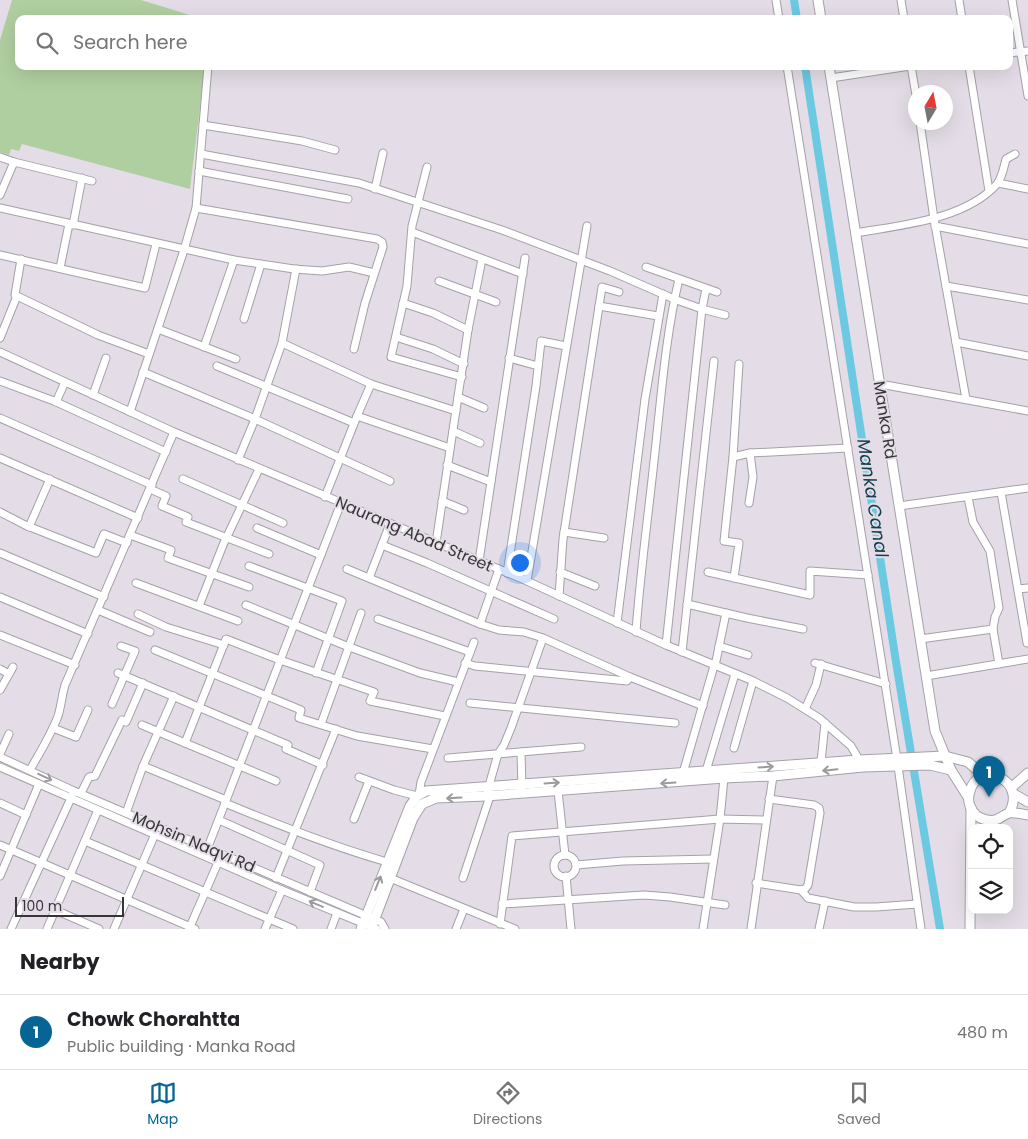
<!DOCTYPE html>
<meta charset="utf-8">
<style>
body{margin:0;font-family:Poppins,sans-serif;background:#f6f6f6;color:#202124}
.controls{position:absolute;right:15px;bottom:15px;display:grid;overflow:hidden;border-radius:10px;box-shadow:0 5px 20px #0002}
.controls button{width:45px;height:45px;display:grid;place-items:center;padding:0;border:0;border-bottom:1px solid #e0e0e0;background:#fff;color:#202124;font:25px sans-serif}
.compass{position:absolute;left:908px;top:85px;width:45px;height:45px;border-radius:50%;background:#fff;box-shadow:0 5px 20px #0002;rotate:10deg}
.scale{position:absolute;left:15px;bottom:12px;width:109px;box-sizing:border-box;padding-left:5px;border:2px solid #373539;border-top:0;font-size:14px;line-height:18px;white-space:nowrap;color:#373539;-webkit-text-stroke:4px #e4dde7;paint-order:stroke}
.you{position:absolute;left:519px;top:562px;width:18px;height:18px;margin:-12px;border:4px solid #fff;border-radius:50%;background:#1a73e8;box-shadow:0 0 0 8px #1a73e833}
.badge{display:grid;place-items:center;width:32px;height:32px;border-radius:50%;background:#066595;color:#fff;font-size:16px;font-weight:700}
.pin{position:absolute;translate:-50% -41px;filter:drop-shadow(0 1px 2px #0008)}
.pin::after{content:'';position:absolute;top:26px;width:18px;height:15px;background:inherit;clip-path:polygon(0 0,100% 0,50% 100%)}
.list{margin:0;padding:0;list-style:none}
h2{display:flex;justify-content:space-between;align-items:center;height:65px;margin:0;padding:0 20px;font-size:21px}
h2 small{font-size:16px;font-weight:400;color:#757577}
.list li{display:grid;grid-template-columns:32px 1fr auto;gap:15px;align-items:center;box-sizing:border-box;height:75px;padding:0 20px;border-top:1px solid #e0e0e0}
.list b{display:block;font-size:19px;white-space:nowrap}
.list p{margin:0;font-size:16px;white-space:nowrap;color:#757577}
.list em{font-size:16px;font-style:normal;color:#757577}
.icon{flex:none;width:28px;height:28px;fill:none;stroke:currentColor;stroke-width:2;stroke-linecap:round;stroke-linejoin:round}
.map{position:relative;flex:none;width:1028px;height:929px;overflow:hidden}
.search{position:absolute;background:#fff;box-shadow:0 5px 20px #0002;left:15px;right:15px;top:15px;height:55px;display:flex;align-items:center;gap:12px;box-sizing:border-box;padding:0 18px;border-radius:10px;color:#757577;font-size:19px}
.sheet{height:140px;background:#fff}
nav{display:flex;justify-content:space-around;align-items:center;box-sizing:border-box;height:70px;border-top:1px solid #e0e0e0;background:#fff;font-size:14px;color:#757577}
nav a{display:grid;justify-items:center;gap:2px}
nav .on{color:#066595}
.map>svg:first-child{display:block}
.green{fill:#b0cfa0}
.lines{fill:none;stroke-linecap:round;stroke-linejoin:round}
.canal{stroke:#6cc9e2;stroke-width:8}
.minor-casing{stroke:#a6a0a9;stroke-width:9}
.major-casing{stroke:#a6a0a9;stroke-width:11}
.minor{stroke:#fff;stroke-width:7}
.major{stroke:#fff;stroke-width:9}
.oneway{stroke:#9b9a9c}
.labels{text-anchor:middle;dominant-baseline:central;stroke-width:4;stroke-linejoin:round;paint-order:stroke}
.street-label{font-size:16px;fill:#373539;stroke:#e4dde7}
.water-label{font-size:18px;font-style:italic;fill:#16414c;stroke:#e4dde7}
</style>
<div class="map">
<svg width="1028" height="929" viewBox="0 0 1028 929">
<rect width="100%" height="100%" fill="#e4dde7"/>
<path class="green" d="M12,0H141L203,19H19V66H205L190,189L22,144L19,151L11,149L9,155L0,152V40Z"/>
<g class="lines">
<g class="canal">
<path d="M794,0L797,19"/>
<path d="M805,66L896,662L940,929"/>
</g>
<g class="minor-casing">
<g id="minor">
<path d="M776,0L779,19"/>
<path d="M901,0L904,19"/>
<path d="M959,0L962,19"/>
<path d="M1012,0L1028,96"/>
<path d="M1009,53L1028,51"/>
<path d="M787,66L897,759L921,929"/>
<path d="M911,66L916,95"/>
<path d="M969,66L989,191"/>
<path d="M831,78L910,66"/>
<path d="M920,122L934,219L966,399"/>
<path d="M203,125L302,141L335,150"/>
<path d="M201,154L359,183L502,230L610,271L674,299L702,309L725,315"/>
<path d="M0,157L14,162L92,181"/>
<path d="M427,167L412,226L407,286L391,357L462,377"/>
<path d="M199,171L348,199"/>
<path d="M998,183L1028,189"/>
<path d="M375,189L383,153"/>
<path d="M0,195L14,162"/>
<path d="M0,208L234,260L294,269L322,271L349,267L374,273"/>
<path d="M196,208L377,239L382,242L383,247L365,303L354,349"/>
<path d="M73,225L82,178"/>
<path d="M935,226L1028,244"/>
<path d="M412,232L523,274"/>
<path d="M856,233C900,225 965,220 997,184C1002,178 1004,167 1006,159L1015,154"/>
<path d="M0,255L145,288L156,244"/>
<path d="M21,259L15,295L98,335L149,354"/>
<path d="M646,267L717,292"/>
<path d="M60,268L69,224"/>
<path d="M439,281L496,302"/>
<path d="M946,286L1028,300"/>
<path d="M403,303L433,313L468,330"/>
<path d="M599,306L658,316"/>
<path d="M244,319L261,264"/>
<path d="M158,329L236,359"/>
<path d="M396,337L433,349L464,364"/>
<path d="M0,338L17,296"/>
<path d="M956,342L1028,356"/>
<path d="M282,343L371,384L456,411"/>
<path d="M204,347L234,260"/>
<path d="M0,352L174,432L527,581L666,645L751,680L787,698L819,718L851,746L861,763"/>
<path d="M509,358L538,366"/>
<path d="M217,366L354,423"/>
<path d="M143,372L255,419L390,481"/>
<path d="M0,381L54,401L166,452"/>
<path d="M880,384L1028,411"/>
<path d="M93,395L106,358"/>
<path d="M458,397L484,408"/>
<path d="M56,402L65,382"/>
<path d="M130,412L184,250L196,208L208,66"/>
<path d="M357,416L450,448"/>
<path d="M0,418L152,485"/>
<path d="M453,431L480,443"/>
<path d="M733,457L750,453L848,448"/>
<path d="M0,458L138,518"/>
<path d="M238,460L255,419L282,343L296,269"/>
<path d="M447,465L491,482"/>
<path d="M183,479L283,523"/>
<path d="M150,489L166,496L162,506L188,517L186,522L269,554"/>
<path d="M1001,492L1027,643"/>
<path d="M325,497L357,416L371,384"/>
<path d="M968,497L973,522L990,551L999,608L995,617L993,629L999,664"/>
<path d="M442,501L464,510"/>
<path d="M749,503L753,477L750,453"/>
<path d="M899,506L1028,488"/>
<path d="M0,512L25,525L96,553L104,534L127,543"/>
<path d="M29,527L50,479"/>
<path d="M257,528L321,555"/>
<path d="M564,532L604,538"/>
<path d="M130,535L171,550L168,558L249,587"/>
<path d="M436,543L468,330L482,259"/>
<path d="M382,545L427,563L554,619"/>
<path d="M0,553L104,597"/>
<path d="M479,561L525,258"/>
<path d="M249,566L342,601L316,673"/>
<path d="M347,569L480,624L499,630L524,632L543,638L630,677L703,706"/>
<path d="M560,572L595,586"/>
<path d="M708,572L810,595V571L868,575"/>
<path d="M507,573L536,386L541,341L566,346"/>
<path d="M369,578L390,524"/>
<path d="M734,578L739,543L724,541L733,457L739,364"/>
<path d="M527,581L587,226"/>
<path d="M136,583L238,621"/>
<path d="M1018,589L1028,588"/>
<path d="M559,596L563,539L602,287L619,292"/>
<path d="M0,597L88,634"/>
<path d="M687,604L747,618L803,629"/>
<path d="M246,605L344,645L420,673L458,682"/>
<path d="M199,606L223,545L259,469"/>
<path d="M98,610L150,632"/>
<path d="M138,614L166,627L224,645"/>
<path d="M378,619L470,652"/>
<path d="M617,623L645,399L663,294"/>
<path d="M480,624L499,569"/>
<path d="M636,632C640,574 648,518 654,461C661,400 665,338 679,279"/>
<path d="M0,635L75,665"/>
<path d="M920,639L993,629"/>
<path d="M666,645L702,309L706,289"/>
<path d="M719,646L748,655"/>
<path d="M155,650L301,710L299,718L357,736L433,749"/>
<path d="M682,652L714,361"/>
<path d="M465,663L475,666L627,681L630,677"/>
<path d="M815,663L886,684"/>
<path d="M715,666L726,613"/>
<path d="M0,669L9,674"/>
<path d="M118,673L288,745L286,749L323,765"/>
<path d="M926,676L1028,659"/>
<path d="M0,690L13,667"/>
<path d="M470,703L675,723"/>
<path d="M112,704L135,651L121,646"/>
<path d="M805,709L816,685L821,664"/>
<path d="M321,724L361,613"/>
<path d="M142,725L276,781"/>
<path d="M53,728L76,737L88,710"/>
<path d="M185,743L226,639L280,660L374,692L370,701L445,716"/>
<path d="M734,748L753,681"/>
<path d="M521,752L522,788"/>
<path d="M0,754L9,734"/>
<path d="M0,757L74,791L381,922L385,929"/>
<path d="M448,758L581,747"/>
<path d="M821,762L825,723"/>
<path d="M143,766L226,800"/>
<path d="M0,767L282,890L377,929"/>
<path d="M30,770C40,752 51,735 58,716C61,707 62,695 65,685L174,432"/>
<path d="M706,771L735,674"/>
<path d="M683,773L714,666"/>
<path d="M359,777L394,790L417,796"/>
<path d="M558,791L565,855"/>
<path d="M81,793L89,777L95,776L122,720L126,722L143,683"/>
<path d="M419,795L421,782L474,642"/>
<path d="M486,796L498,754L504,745L511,728L543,638"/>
<path d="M0,803L26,815"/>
<path d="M225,803C278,825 331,846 387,862"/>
<path d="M126,813L143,766L174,696"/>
<path d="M354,819L369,781"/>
<path d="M219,820L320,865L310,892"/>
<path d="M85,841L293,929"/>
<path d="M0,845L195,929"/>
<path d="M208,847L341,503"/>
<circle cx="565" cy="866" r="11"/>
<path d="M576,865L623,861L713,859"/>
<path d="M0,876L39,784"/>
<path d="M566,876L571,929"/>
<path d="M276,878L336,729"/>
<path d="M390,878L515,929"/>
<path d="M463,878L490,796"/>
<path d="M756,883L801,890L805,889L808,885L820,813L819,808L814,805L769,799"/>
<path d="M801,890L808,898L854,907H876L917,904"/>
<path d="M502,904L644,895L670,897L725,905"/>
<path d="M55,910L99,929"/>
<path d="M500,924L512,836L720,819L766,820"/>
<path d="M11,929L72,796"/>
<path d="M47,929L98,810"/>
<path d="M114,929L155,834"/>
<path d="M189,929L220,858"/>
<path d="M265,929L282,890"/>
<path d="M331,929L337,913"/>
<path d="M456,929L464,909"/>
<path d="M703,929L720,819L724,778"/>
<path d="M751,929L773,776"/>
<path d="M819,929L825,901"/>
</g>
</g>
<g class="major-casing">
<g id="major">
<path d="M818,0L821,19"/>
<path d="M829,66L935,731L951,770L968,797"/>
<path d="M1012,787L1028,773"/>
<path d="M1014,794L1028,802"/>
<path d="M1009,813C1028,780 979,759 970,791C968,797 968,801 970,806C973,814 980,819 987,820C999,822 1000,816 1009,813C1013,812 1023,814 1028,815"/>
<path d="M361,929L410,806L417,796L426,791L859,760L945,756L968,762L984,776"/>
<path d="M371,929L413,818L422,804L436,798L486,796L724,778L773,776L863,767L930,765L951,770"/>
<path d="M970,929L971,808"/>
</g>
</g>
<use href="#minor" class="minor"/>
<use href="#major" class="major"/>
</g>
<defs><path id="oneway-shaft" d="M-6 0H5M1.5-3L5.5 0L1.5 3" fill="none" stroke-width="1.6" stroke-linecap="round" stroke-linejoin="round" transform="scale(1.25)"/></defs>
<g class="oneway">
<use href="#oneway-shaft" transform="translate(766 767) rotate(-4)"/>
<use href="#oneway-shaft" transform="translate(830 770) rotate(174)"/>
<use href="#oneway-shaft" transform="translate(45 777) rotate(25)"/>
<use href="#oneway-shaft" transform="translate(552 783) rotate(-4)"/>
<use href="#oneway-shaft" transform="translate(668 783) rotate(176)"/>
<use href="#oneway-shaft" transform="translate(454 798) rotate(177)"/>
<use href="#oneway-shaft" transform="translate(378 883) rotate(-68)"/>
<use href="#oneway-shaft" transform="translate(316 904) rotate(-157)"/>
</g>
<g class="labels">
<g class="street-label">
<text transform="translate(885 420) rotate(81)">Manka Rd</text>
<text transform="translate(414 534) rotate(23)">Naurang Abad Street</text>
<text transform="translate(194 842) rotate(23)">Mohsin Naqvi Rd</text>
</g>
<g class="water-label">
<text transform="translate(873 498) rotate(81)">Manka Canal</text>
</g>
</g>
</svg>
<div class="controls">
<button><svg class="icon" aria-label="locate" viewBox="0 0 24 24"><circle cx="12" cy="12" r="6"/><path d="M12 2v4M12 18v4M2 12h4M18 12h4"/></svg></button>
<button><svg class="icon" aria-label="layers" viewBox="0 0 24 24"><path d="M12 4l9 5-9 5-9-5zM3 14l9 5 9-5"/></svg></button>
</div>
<svg class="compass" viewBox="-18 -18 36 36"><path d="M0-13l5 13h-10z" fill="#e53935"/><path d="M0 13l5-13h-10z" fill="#757577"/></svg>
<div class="scale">100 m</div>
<div class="you"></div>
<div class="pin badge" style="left:989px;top:797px">1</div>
<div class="search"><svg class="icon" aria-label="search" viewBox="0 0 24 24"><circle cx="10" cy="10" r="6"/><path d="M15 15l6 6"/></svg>Search here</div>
</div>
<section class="sheet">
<h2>Nearby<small></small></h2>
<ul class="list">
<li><span class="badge">1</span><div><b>Chowk Chorahtta</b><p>Public building · Manka Road</p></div><em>480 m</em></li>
</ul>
</section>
<nav>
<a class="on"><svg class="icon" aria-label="map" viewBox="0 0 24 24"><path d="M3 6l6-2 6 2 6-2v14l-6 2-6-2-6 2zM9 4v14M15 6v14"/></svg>Map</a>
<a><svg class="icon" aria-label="directions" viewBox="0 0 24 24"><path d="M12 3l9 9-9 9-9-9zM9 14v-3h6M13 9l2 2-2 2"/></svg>Directions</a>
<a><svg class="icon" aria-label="saved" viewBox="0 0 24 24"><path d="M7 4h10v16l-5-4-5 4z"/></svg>Saved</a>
</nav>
